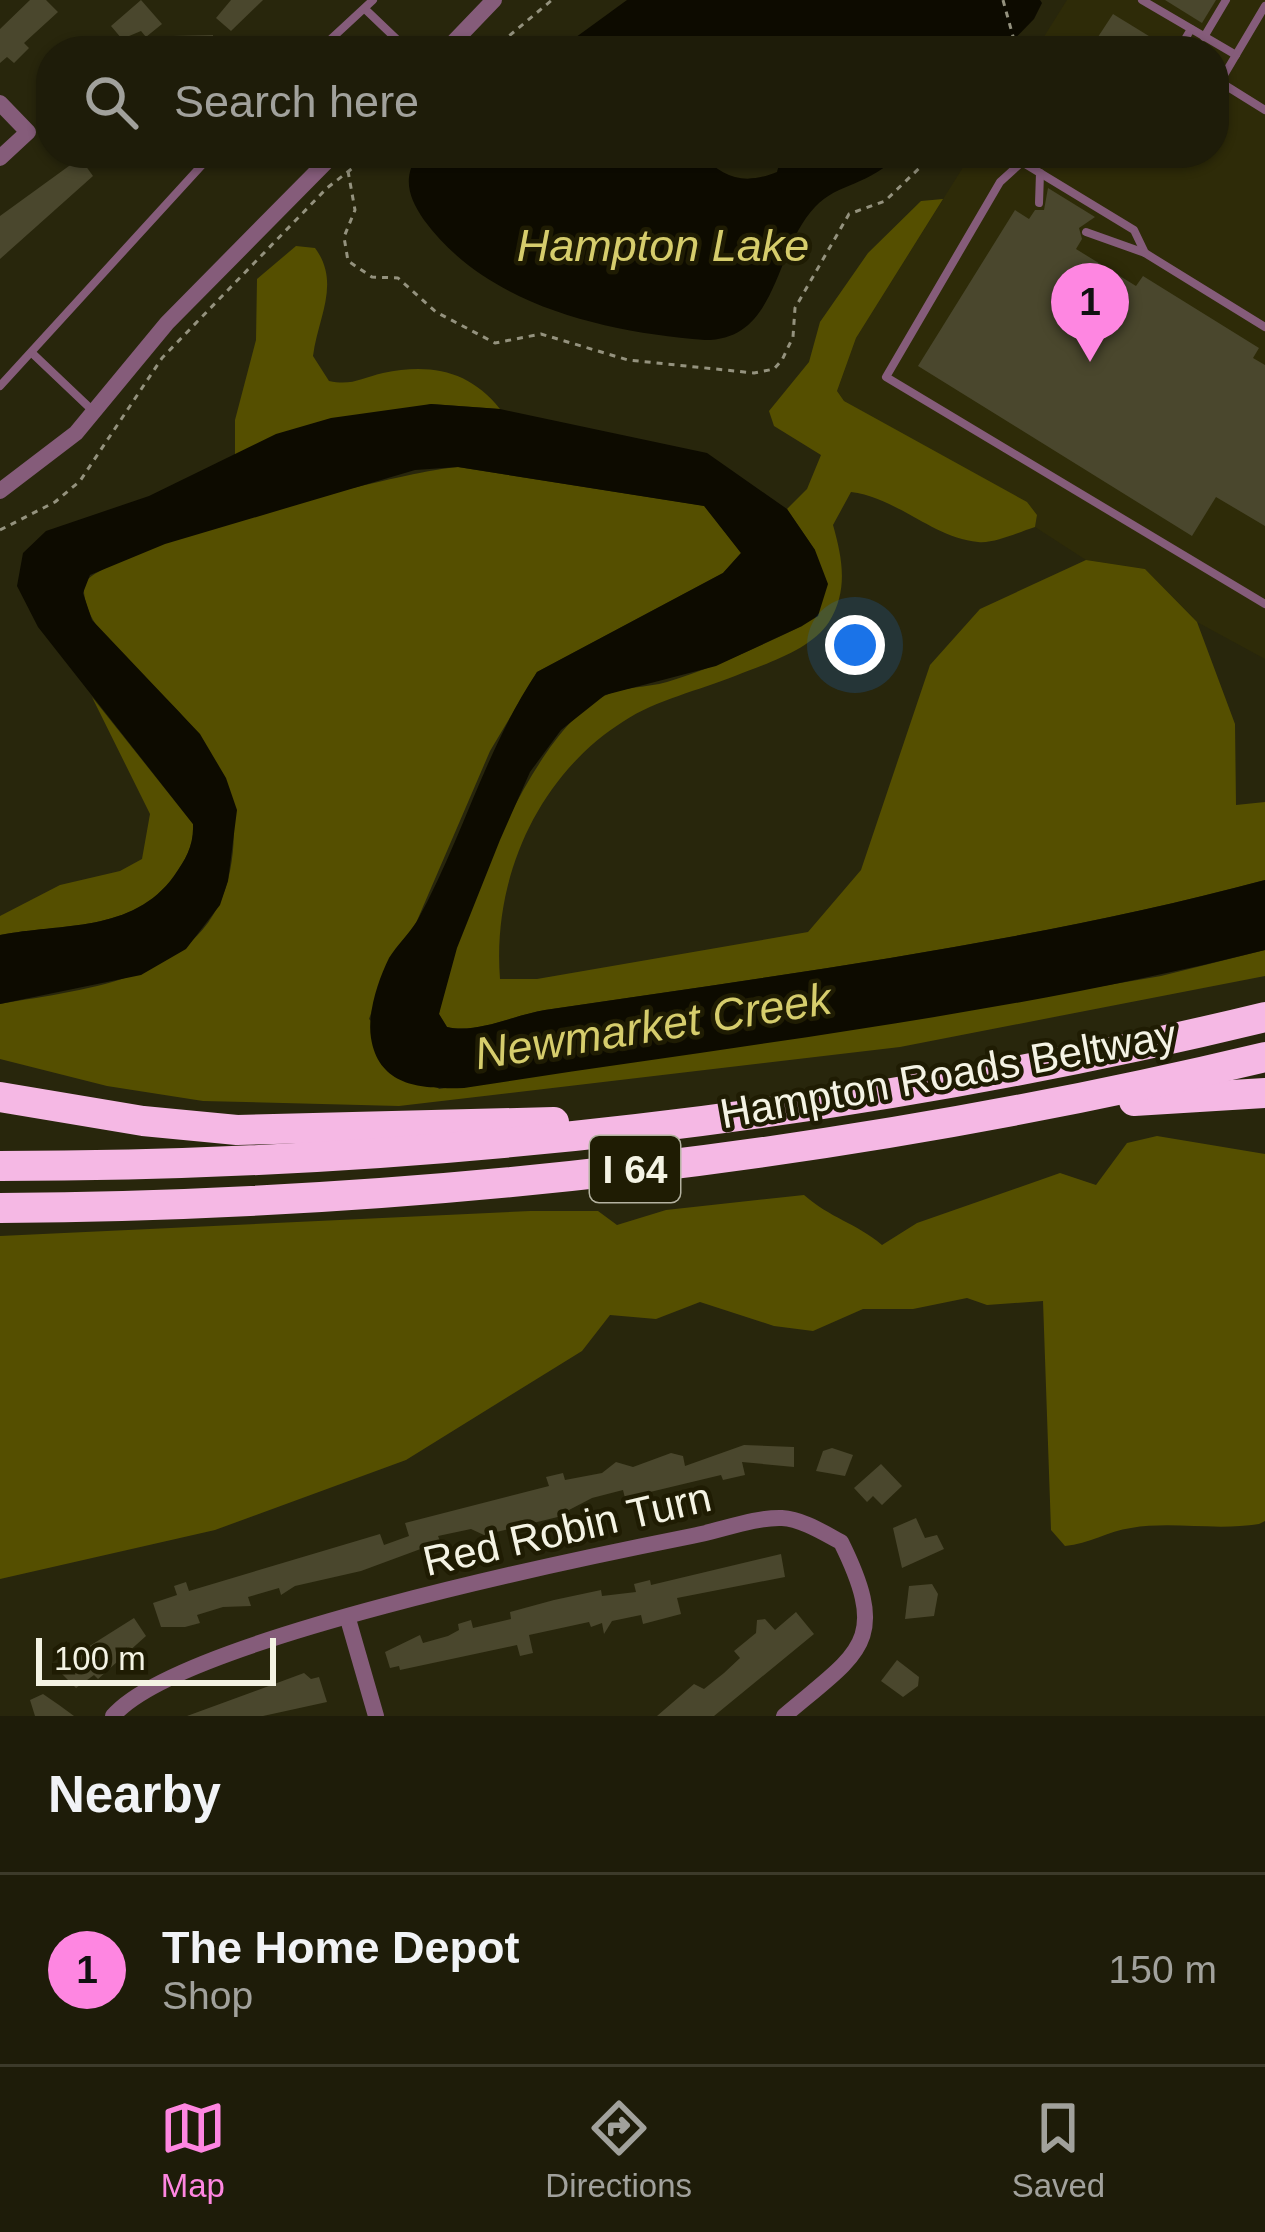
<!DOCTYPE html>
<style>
body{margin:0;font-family:Arial,sans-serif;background:#262512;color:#f1f3f6}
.scale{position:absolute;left:36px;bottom:30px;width:240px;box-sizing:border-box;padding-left:12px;border:6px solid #f4f3e4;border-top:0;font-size:33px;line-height:42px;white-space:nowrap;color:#f4f3e4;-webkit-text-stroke:9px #1f1c03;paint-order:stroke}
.you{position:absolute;left:855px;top:645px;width:42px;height:42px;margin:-30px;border:9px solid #fff;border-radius:50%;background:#1a73e8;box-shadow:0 0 0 18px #1a73e833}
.badge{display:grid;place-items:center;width:78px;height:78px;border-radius:50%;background:#fe86e1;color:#111;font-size:39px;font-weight:700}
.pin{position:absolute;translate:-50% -99px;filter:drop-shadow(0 3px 6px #0008)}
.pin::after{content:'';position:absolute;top:63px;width:42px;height:36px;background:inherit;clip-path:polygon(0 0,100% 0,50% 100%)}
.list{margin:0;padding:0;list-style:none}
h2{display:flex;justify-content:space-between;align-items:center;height:156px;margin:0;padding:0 48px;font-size:51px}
h2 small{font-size:39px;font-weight:400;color:#a1a19c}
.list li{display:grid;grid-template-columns:78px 1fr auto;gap:36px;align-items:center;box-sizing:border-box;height:192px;padding:0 48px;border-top:3px solid #3c3a2a}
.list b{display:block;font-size:45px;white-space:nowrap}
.list p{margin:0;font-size:39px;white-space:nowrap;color:#a1a19c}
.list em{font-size:39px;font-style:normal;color:#a1a19c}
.icon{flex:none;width:66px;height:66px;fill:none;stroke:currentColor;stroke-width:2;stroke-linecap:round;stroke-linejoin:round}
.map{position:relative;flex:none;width:1265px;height:1716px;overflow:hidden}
.search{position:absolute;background:#1e1c09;box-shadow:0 3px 9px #0004;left:36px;right:36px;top:36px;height:132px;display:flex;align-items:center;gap:30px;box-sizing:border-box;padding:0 42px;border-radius:48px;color:#a1a19c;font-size:45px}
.sheet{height:348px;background:#1e1c09}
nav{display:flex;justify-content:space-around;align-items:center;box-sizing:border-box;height:168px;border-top:3px solid #3c3a2a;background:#1e1c09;font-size:33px;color:#a1a19c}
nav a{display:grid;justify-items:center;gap:6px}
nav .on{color:#fe86e1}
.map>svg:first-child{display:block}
.built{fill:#2e2b08}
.green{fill:#554f00}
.water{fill:#0d0b00}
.building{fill:#4a472d}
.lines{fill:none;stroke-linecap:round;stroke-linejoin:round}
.path{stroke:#94927e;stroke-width:3;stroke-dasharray:6 6;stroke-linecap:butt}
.lane{stroke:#855c7a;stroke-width:8}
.street{stroke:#855c7a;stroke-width:16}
.highway{stroke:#f5b8e4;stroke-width:30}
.labels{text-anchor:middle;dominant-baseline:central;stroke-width:9;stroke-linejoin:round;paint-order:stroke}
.shield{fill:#1f1c03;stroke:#b4b2a0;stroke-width:3}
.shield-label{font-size:39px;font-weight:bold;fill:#f4f3e4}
.street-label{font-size:42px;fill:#f4f3e4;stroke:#1f1c03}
.water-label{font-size:45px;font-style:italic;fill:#d6cd6c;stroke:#1f1c03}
</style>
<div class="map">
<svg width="1265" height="1716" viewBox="0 0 1265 1716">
<rect width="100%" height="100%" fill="#28260c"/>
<path class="built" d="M1067,0H1265V659L1197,622L1145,569L1086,560L1035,527L1037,515L844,401L837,391L856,338L972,153H1214V51H1035Z"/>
<g class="green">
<path d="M943,199L856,338L837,391L844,401L1027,502L1037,515L1035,527C1019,532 994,544 978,542C933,538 898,498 851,492L833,525C842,557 849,590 829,622C811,650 765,664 735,676C700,690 656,700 624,721C538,775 492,878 500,979H537L808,932L861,870L930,665L980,609L1086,560L1145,569L1197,622L1235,724L1236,805L1265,802V880C1030,943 785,974 545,1010C514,1015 478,1034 447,1027L439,1014C452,935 530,731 604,696C624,686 646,688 667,682C714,668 757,647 802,626L815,550L787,509L807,489L821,455L774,426L769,411L809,362L820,322L868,253L921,201Z"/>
<path d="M296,246L315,248C341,283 318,317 313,356L329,381C352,386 361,378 383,373C431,363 470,371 500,409L431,404L235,459V420L256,340L257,279Z"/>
<path d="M458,467L705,506L741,553L723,573L537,672L490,751L416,923L390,958L369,1019L439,1089L1044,996L1161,976L1265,950V976L900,1047L399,1106L203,1101L107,1086L0,1059V1004C89,988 208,980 230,871C262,711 77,667 84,583C114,546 401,471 458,467Z"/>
<path d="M92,697L193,824C194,845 186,859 174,876C133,933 61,923 0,935V916L60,885L120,871L142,859L150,814Z"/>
<path d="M1157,1136L1265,1154V1521L1259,1524C1215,1531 1172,1521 1131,1528C1108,1531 1089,1544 1065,1546L1051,1530L1043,1301L987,1305L967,1298L913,1309H863L813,1331L774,1326L700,1302L656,1319L610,1315L582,1351L406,1460L215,1530L0,1579V1236L530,1211H598L617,1225L666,1210L804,1195C830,1218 856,1223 882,1245L917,1223L1060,1173L1096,1185L1127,1143Z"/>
</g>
<g class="water">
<path d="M627,0H1040L1042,3L1034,19L1003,51H557Z"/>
<path d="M419,153H701C723,179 745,185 777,172L782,153H900C869,187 838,182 815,207C773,251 779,340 705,340C605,332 487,306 424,220C408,197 402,177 419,153Z"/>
<path d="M431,404L500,409L707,453L787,509L815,550L828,584L818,616L802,626L716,666L605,695L561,730L530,772L500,840L457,948L439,1014L447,1027C477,1034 514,1015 545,1010C785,974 1030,943 1265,880V950C1003,1016 731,1046 464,1088C424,1089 379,1088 371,1038C367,1014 378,980 389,958C397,945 409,934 417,921C462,840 485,750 537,672L723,573L741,553L704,506L458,467L415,470L165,544L90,575L83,593L92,620L200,734L226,778L237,810L228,881L220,905L186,949L141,975L0,1004V935C61,923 133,933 174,876C186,859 194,845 193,824L38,627L17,586L23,553L46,531L149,496L276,434L331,418Z"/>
</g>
<g class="building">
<path d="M30,0H46L58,12L24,43L29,48L14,63L7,57L0,63V29Z"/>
<path d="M141,0L162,24L146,37L141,31L122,39L111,26Z"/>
<path d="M231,0H263L231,31L216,18Z"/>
<path d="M1165,0H1216L1202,23Z"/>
<path d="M1113,14L1170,49V51H1114L1096,40Z"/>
<path d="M213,35V51H173L172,36Z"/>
<path d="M80,158L93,176L0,259V216Z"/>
<path d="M1048,188L1095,217L1079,228L1082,239L1076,249L1136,286L1143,276L1259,348L1253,358L1265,365V526L1216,497L1192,536L918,366L1015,210L1029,219L1035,210H1044Z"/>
<path d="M744,1445L794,1447V1467L742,1462L745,1475L723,1480L721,1475L625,1498L623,1490L592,1498L569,1510L570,1514L484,1535L471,1529L438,1536L440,1541L426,1547L361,1571L295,1586L281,1595L279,1588L248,1597L251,1606L223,1607L197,1615L200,1623L185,1627H161L153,1603L177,1595L174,1586L186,1582L189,1591L380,1534L384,1545L409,1536L405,1523L549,1486L546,1477L563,1473L565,1480L602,1473L616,1462L633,1467L671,1453L683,1456L685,1466Z"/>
<path d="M832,1448L853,1455L845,1476L816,1471L823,1451Z"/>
<path d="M881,1464L902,1486L882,1505L873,1496L867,1502L854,1488Z"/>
<path d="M916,1518L925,1538L937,1535L944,1549L902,1568L893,1528Z"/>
<path d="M781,1554L785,1577L677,1598L681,1614L643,1624L641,1615L612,1621L604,1634L602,1623L591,1627L589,1622L529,1635L533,1653L520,1656L517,1645L400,1670L399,1666L390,1668L385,1652L420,1635L423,1643L448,1636L459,1630L458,1624L471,1620L473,1628L511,1619L510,1612L554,1600L601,1590L602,1596L636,1592L634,1584L650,1580L651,1585Z"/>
<path d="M932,1584L938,1594L934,1616L905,1619L909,1586Z"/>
<path d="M796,1612L814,1634L714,1716H657L694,1684L704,1689L724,1673L740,1658L734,1651L756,1633L757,1620L765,1619L775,1630Z"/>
<path d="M134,1618L146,1636L98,1679L94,1675L76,1688L58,1670L85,1644L88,1647Z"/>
<path d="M897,1660L919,1677L918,1686L903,1697L881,1681Z"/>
<path d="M304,1673L311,1679L319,1677L327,1702L263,1716H187Z"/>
<path d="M43,1694L59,1705L74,1716H35L30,1700Z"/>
</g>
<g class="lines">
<g class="path">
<path d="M1003,0L1017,51"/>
<path d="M491,51L552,0"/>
<path d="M348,171L355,210L344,237L348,261L372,277L398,278L436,312L495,343L541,334L628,360L754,373L774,369L782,360L793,337L795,308L849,214L885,201L935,153"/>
<path d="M0,530L55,502L80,481L162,358L327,188L372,153"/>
</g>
<g class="lane">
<path d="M1142,0L1236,55"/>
<path d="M365,9L409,51"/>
<path d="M1204,37L1226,0"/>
<path d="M318,51L373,0"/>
<path d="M1178,51L1191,29"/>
<path d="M1220,82L1265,110"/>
<path d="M1214,92L1265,6"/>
<path d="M1027,153L1022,162L1134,230L1145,253L1265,327"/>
<path d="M1022,162L1000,182L886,377L1265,604"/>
<path d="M1039,203L1040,173"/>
<path d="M1086,232L1145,253"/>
<path d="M32,353L92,410"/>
<path d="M0,386L213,153"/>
</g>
<g class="street">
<path d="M445,51L494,0"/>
<path d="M0,103L28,132L0,158"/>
<path d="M0,491L76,433L167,323L335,153"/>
<path d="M348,1619L376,1716"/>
<path d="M113,1716C177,1640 581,1558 692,1536C720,1531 754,1517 782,1518C802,1519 824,1533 841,1542C891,1643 859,1652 784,1716"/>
</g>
<g class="highway">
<path d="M0,1097L143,1121L237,1130L554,1122"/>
<path d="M1134,1101L1265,1093"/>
<path d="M0,1166C424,1166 853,1117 1265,1017"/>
<path d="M0,1208C427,1205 850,1156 1265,1057"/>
</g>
</g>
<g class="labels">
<rect class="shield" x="590" y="1136" width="90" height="66" rx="9"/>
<g class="shield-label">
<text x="635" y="1169">I 64</text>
</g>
<g class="street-label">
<text transform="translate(948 1074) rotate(-10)">Hampton Roads Beltway</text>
<text transform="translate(567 1529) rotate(-13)">Red Robin Turn</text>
</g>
<g class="water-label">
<text x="663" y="245">Hampton Lake</text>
<text transform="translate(653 1026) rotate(-9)">Newmarket Creek</text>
</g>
</g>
</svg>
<div class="scale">100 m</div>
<div class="you"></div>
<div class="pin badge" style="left:1090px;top:362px">1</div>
<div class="search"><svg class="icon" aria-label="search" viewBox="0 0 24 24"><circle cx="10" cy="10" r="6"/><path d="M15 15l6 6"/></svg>Search here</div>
</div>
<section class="sheet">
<h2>Nearby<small></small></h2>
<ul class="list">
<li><span class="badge">1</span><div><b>The Home Depot</b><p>Shop</p></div><em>150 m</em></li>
</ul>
</section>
<nav>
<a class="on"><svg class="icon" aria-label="map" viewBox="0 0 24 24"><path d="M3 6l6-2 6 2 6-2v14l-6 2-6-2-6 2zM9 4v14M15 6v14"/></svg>Map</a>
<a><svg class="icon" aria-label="directions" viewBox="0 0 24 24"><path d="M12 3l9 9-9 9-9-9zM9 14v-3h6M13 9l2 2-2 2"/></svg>Directions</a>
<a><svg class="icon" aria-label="saved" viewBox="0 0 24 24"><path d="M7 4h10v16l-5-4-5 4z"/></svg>Saved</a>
</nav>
